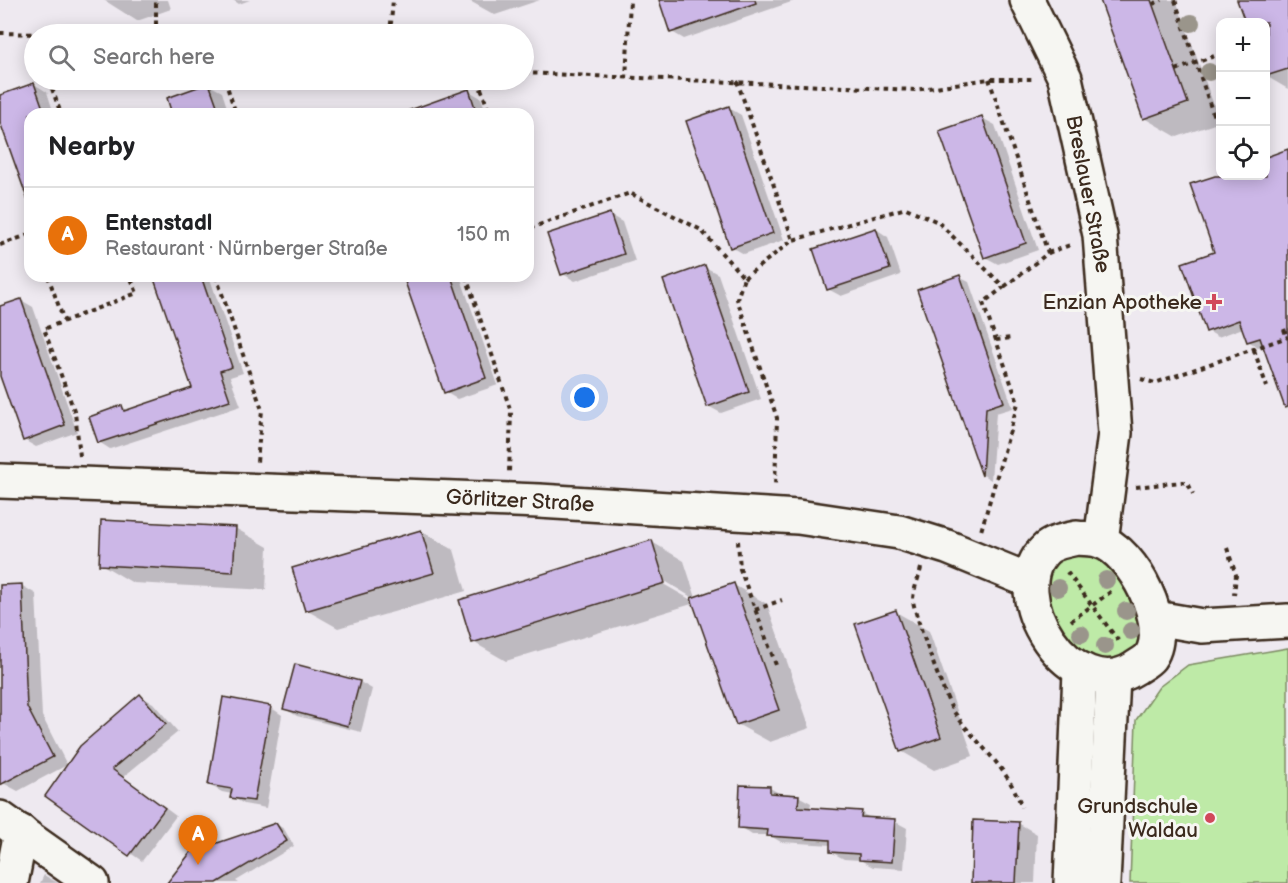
<!DOCTYPE html>
<meta charset="utf-8">
<style>
body{margin:0;font-family:"Balsamiq Sans",sans-serif;background:#f2f2f2;color:#202124}
.controls{position:absolute;right:18px;top:18px;display:grid;overflow:hidden;border-radius:12px;box-shadow:0 3px 15px #0003}
.controls button{width:54px;height:54px;display:grid;place-items:center;padding:0;border:0;border-bottom:2px solid #e0e0e0;background:#fff;color:#202124;font:30px sans-serif}
.you{position:absolute;left:585px;top:398px;width:21px;height:21px;margin:-15px;border:4px solid #fff;border-radius:50%;background:#1a73e8;box-shadow:0 0 0 9px #1a73e833}
.badge{display:grid;place-items:center;width:39px;height:39px;border-radius:50%;background:#d1495b;color:#fff;font-size:20px;font-weight:700}
.pin{position:absolute;translate:-50% -50px;filter:drop-shadow(0 2px 3px #0008)}
.pin::after{content:'';position:absolute;top:32px;width:21px;height:18px;background:inherit;clip-path:polygon(0 0,100% 0,50% 100%)}
.list{margin:0;padding:0;list-style:none}
h2{display:flex;justify-content:space-between;align-items:center;height:78px;margin:0;padding:0 24px;font-size:26px}
h2 small{font-size:20px;font-weight:400;color:#757577}
.list li{display:grid;grid-template-columns:39px 1fr auto;gap:18px;align-items:center;box-sizing:border-box;height:96px;padding:0 24px;border-top:2px solid #e0e0e0}
.list b{display:block;font-size:22px;white-space:nowrap}
.list p{margin:0;font-size:20px;white-space:nowrap;color:#757577}
.list em{font-size:20px;font-style:normal;color:#757577}
.icon{flex:none;width:33px;height:33px;fill:none;stroke:currentColor;stroke-width:2;stroke-linecap:round;stroke-linejoin:round}
.map{position:relative;flex:none;width:1288px;height:883px;overflow:hidden}
.search{position:absolute;background:#fff;box-shadow:0 3px 15px #0003;left:24px;top:24px;width:510px;height:66px;display:flex;align-items:center;gap:15px;box-sizing:border-box;padding:0 21px;border-radius:33px;color:#757577;font-size:22px}
.panel{position:absolute;background:#fff;box-shadow:0 3px 15px #0003;left:24px;top:108px;width:510px;height:174px;border-radius:18px}
.map>svg:first-child{display:block}
.green{fill:#beeaa7;stroke:#7c8a62;stroke-width:1.5}
.shadow{fill:#0003;fill-rule:evenodd}
.building{fill:#ccb7e7;stroke:#3b2a1e;stroke-width:1.5}
.lines{fill:none;stroke-linecap:round;stroke-linejoin:round}
.minor-casing{stroke:#3b2a1e;stroke-width:38}
.path{stroke:#3b2a1e;stroke-width:4;stroke-dasharray:4.5 4.5;stroke-linecap:butt}
.minor{stroke:#f6f6f2;stroke-width:33}
.tree{fill:#9a958b}
.poi-dot{fill:#d1495b;stroke:#f6f6f2;stroke-width:2}
.labels{text-anchor:middle;dominant-baseline:central;stroke-width:6;stroke-linejoin:round;paint-order:stroke}
.street-label{font-size:21px;fill:#3b2a1e;stroke:#f6f6f2}
.poi-label{font-size:21px;fill:#3b2a1e;stroke:#f6f6f2;text-anchor:end}
</style>
<div class="map">
<svg width="1288" height="883" viewBox="0 0 1288 883">
<rect width="100%" height="100%" fill="#eee9f0"/>
<filter id="ink" filterUnits="userSpaceOnUse"><feTurbulence type="fractalNoise" baseFrequency=".0167" numOctaves="2"/><feDisplacementMap in="SourceGraphic" scale="12" xChannelSelector="R" yChannelSelector="G"/><feConvolveMatrix kernelMatrix="1 2 1 2 8 2 1 2 1" color-interpolation-filters="sRGB"/></filter>
<g filter="url(#ink)">
<g class="green">
<path d="M1088,551L1109,565L1133,603L1141,630L1134,653L1111,663L1081,657L1061,632L1048,605L1043,576L1060,557Z"/>
<path d="M1288,648V883H1130L1136,720L1159,687L1188,665Z"/>
</g>
<g class="shadow">
<path d="M104,0H168L171,9L137,21Z"/>
<path d="M233,0H250L239,4Z"/>
<path d="M468,0H540L495,15Z"/>
<path d="M661,0H797L684,39L672,32Z"/>
<path d="M1102,0H1176L1220,122L1177,137L1144,118Z"/>
<path d="M1238,0H1288V89L1266,76V22H1246Z"/>
<path d="M34,84L47,92L54,114H30V203L0,117V96Z"/>
<path d="M209,85L222,92L229,114H174Z"/>
<path d="M469,91L481,98L487,114H431Z"/>
<path d="M729,108L741,115L784,240L744,254L732,247Z"/>
<path d="M982,118L995,125L1038,250L998,264L985,257Z"/>
<path d="M1288,151V410L1264,345L1258,347L1248,341L1243,328L1218,337L1208,331L1216,253L1192,185L1220,175L1266,176V159Z"/>
<path d="M610,215L622,222L635,261L575,281L563,274Z"/>
<path d="M876,229L888,237L901,275L841,296L828,289Z"/>
<path d="M705,267L718,274L761,399L721,413L708,406Z"/>
<path d="M154,276H209L243,373L230,377L241,406L110,449L99,442L122,407L129,411L193,388Z"/>
<path d="M405,276H460L498,385L457,399L445,392Z"/>
<path d="M959,277L969,282L1013,408L996,413L991,480L983,475L919,291Z"/>
<path d="M21,300L33,307L77,432L36,447L24,440L0,371V307Z"/>
<path d="M235,528L268,547L266,590L133,583L101,564Z"/>
<path d="M421,531L454,550L466,591L338,628L306,610Z"/>
<path d="M652,542L684,561L696,598L734,585L767,604L810,728L770,742L737,724L695,603L506,661L473,642ZM660,578L693,598V601L658,581Z"/>
<path d="M21,585L36,594L42,716L67,765L18,791L3,783L0,778V586Z"/>
<path d="M896,612L929,631L973,756L934,770L901,751Z"/>
<path d="M360,682L372,689L361,732L297,716L285,709Z"/>
<path d="M140,696L153,703L178,732L123,777L176,816L142,861L47,796Z"/>
<path d="M270,707L282,715L266,808L244,804L232,797V794L222,792L209,785Z"/>
<path d="M770,788L782,795L798,796L811,803L810,809L861,813L874,820L894,821L907,828L904,869L873,867L860,860L844,859L831,852L832,845L781,842L769,835H752L740,827Z"/>
<path d="M1018,823L1037,834L1035,883H972Z"/>
<path d="M276,824L284,829L294,846L236,881L239,883H172Z"/>
<path d="M44,875L56,882L58,883H40Z"/>
</g>
<g class="building">
<path d="M659,0H755L756,3L670,33Z"/>
<path d="M1100,0H1151L1188,103L1143,119Z"/>
<path d="M1237,0H1288V69L1266,76V22H1245Z"/>
<path d="M34,83L45,114H30V198H27L0,122V95Z"/>
<path d="M209,83L220,114H172L167,98Z"/>
<path d="M469,89L477,114H407V111Z"/>
<path d="M729,106L773,233L730,248L686,121Z"/>
<path d="M982,116L1026,243L984,258L939,131Z"/>
<path d="M1288,149V407L1285,408L1260,338L1247,342L1239,320L1206,332L1182,263L1214,252L1190,184L1215,176H1266V157Z"/>
<path d="M610,213L624,254L561,275L547,234Z"/>
<path d="M876,228L890,269L827,290L813,249Z"/>
<path d="M705,265L749,392L707,407L663,280Z"/>
<path d="M960,275L1004,402L986,408L982,476L917,290Z"/>
<path d="M153,276H201L232,367L220,371L230,400L98,443L89,417L122,405L124,411L192,388Z"/>
<path d="M403,276H451L486,378L444,393Z"/>
<path d="M21,299L65,425L23,441L0,376V306Z"/>
<path d="M101,520L236,527L233,572L99,565Z"/>
<path d="M421,530L434,573L305,611L292,568Z"/>
<path d="M652,540L665,583L472,643L459,600Z"/>
<path d="M734,583L779,710L736,725L691,598Z"/>
<path d="M22,584L27,707L53,757L0,785V585Z"/>
<path d="M896,610L941,737L900,752L855,624Z"/>
<path d="M295,664L360,681L348,726L283,709Z"/>
<path d="M140,694L166,724L112,769L165,808L129,856L45,796L80,746Z"/>
<path d="M223,697L271,706L254,801L230,798L232,789L208,785Z"/>
<path d="M740,785L770,786V793L799,795L798,807L862,811L861,817L895,819L892,862L859,860V854L830,852V840L767,836L768,830L738,828Z"/>
<path d="M973,820L1019,822L1016,883H971Z"/>
<path d="M276,823L287,841L217,883H167L191,852Z"/>
</g>
<g class="lines">
<g class="minor-casing">
<g id="minor">
<path d="M1027,0L1065,78L1100,235L1115,433L1101,541"/>
<path d="M0,481L539,501L798,517L899,532L947,547L1030,581"/>
<path d="M1077,538C1084,539 1093,538 1100,541C1133,551 1172,626 1150,657C1147,661 1139,665 1135,668C1073,709 997,592 1047,548C1055,542 1067,540 1077,538Z"/>
<path d="M1156,618L1202,626L1288,621"/>
<path d="M0,818L92,883"/>
<path d="M11,883L21,832"/>
<path d="M1071,883L1080,672"/>
<path d="M1103,883L1113,677"/>
</g>
</g>
<g class="path">
<path d="M1175,0L1214,117"/>
<path d="M1153,4L1162,0"/>
<path d="M0,33L41,34"/>
<path d="M156,34V0"/>
<path d="M390,34L393,0"/>
<path d="M1176,70L1220,54"/>
<path d="M524,73L915,90L989,79H1032"/>
<path d="M626,79L630,0"/>
<path d="M989,79L1048,253L1004,287"/>
<path d="M49,80L61,114"/>
<path d="M225,80L236,114"/>
<path d="M478,80L490,114"/>
<path d="M737,81L793,240"/>
<path d="M530,228L630,193L701,230L744,278L737,299L777,418L775,487"/>
<path d="M0,245L30,234"/>
<path d="M1048,253L1073,244"/>
<path d="M48,276L64,321"/>
<path d="M216,276L262,410L257,462"/>
<path d="M466,276L511,412L509,472"/>
<path d="M744,278L793,240L906,208L938,222L1004,287L983,303L1018,403L981,531"/>
<path d="M1284,329L1287,338"/>
<path d="M996,340L1011,338"/>
<path d="M1254,350L1267,387"/>
<path d="M1141,379L1155,383L1288,337"/>
<path d="M80,456L75,413L44,329L137,293L130,276"/>
<path d="M1136,487L1182,482L1188,483L1193,494"/>
<path d="M738,541L740,569L776,665"/>
<path d="M1227,548L1236,575L1234,595"/>
<path d="M921,568C919,578 913,590 913,600C913,611 945,697 952,709C976,745 1005,762 1022,807"/>
<path d="M1067,572L1120,643"/>
<path d="M755,610L782,600"/>
<path d="M1071,621L1113,590"/>
</g>
<use href="#minor" class="minor"/>
</g>
<g class="tree">
<circle cx="1191" cy="23" r="9"/>
<circle cx="1209" cy="72" r="9"/>
<circle cx="1106" cy="580" r="9"/>
<circle cx="1058" cy="588" r="9"/>
<circle cx="1126" cy="611" r="9"/>
<circle cx="1131" cy="631" r="9"/>
<circle cx="1081" cy="634" r="9"/>
<circle cx="1105" cy="646" r="9"/>
</g>
</g>
<g class="poi-dot">
<path d="M1211 293h6v6h6v6h-6v6h-6v-6h-6v-6h6z"/>
<circle cx="1210" cy="818" r="6"/>
</g>
<g class="labels">
<g class="street-label">
<text transform="translate(1088 194) rotate(79)">Breslauer Straße</text>
<text transform="translate(520 501) rotate(3)">Görlitzer Straße</text>
</g>
<g class="poi-label">
<text x="1202" y="302">Enzian Apotheke</text>
<text x="1198" y="806">Grundschule<tspan x="1198" dy="24">Waldau</tspan></text>
</g>
</g>
</svg>
<div class="controls">
<button>+</button>
<button>−</button>
<button><svg class="icon" aria-label="locate" viewBox="0 0 24 24"><circle cx="12" cy="12" r="6"/><path d="M12 2v4M12 18v4M2 12h4M18 12h4"/></svg></button>
</div>
<div class="you"></div>
<div class="pin badge" style="left:198px;top:865px;background:#e8710a">A</div>
<div class="search"><svg class="icon" aria-label="search" viewBox="0 0 24 24"><circle cx="10" cy="10" r="6"/><path d="M15 15l6 6"/></svg>Search here</div>
<section class="panel">
<h2>Nearby<small></small></h2>
<ul class="list">
<li><span class="badge" style="background:#e8710a">A</span><div><b>Entenstadl</b><p>Restaurant · Nürnberger Straße</p></div><em>150 m</em></li>
</ul>
</section>
</div>
